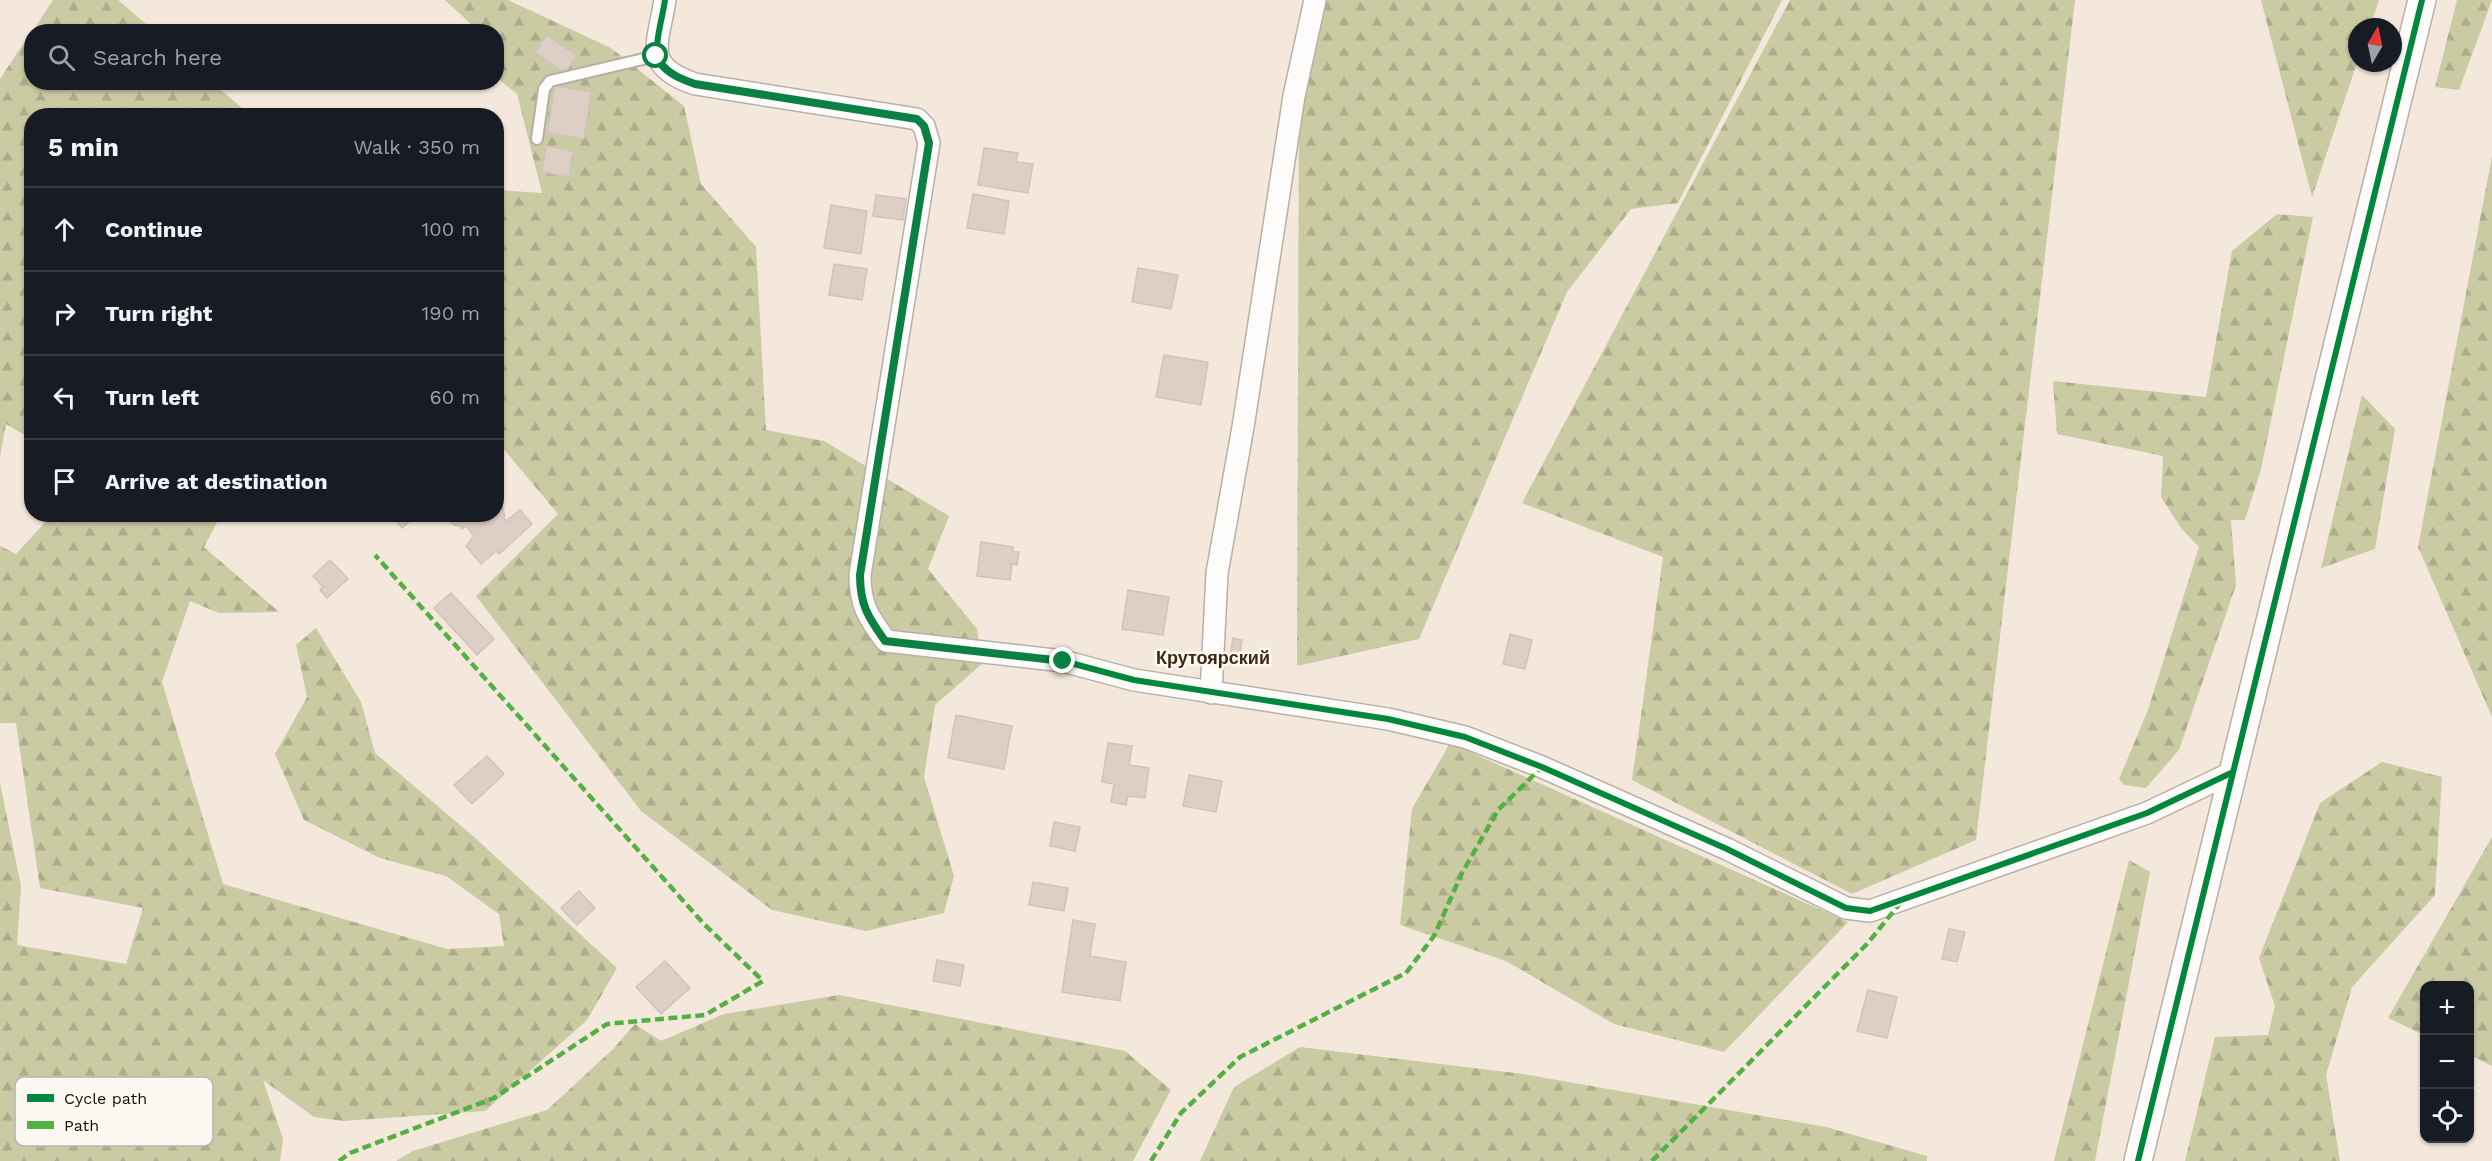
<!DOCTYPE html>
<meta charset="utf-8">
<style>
body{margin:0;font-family:"Work Sans",sans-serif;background:#20242c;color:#f1f3f6}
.controls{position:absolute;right:18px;bottom:18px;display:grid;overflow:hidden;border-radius:12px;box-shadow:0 2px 4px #0004}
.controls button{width:54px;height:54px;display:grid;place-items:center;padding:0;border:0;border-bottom:2px solid #363941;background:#171b24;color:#f1f3f6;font:30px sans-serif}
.compass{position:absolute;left:2348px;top:18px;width:54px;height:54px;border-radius:50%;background:#171b24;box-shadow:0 2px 4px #0004;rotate:9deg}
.stop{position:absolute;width:18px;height:18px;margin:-14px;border:4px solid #0b8043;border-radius:50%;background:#fff}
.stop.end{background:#0b8043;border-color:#fff;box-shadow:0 2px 6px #0008}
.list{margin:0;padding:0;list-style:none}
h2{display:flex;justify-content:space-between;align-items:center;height:78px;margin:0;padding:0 24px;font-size:26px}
h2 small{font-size:20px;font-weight:400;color:#9ea1a6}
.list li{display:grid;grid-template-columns:39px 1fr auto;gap:18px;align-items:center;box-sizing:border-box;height:84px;padding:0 24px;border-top:2px solid #363941}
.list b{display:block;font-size:22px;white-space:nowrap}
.list em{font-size:20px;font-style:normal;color:#9ea1a6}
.icon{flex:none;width:33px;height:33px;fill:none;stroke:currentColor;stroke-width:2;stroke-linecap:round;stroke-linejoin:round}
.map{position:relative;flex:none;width:2492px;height:1161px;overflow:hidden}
.search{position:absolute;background:#171b24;box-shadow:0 2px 4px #0004;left:24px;top:24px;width:480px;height:66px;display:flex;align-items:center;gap:15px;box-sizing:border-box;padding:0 21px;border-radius:24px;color:#9ea1a6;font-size:22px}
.panel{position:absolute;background:#171b24;box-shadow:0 2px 4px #0004;left:24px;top:108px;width:480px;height:414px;border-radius:24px}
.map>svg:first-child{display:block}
.forest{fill:url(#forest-firs)}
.building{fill:#ddcfc5;stroke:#d0c3bb;stroke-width:1.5}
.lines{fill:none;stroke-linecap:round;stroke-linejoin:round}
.service-casing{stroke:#baafa6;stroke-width:14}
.minor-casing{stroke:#baafa6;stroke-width:24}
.tertiary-casing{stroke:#baafa6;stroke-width:30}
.service{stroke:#fdfcfa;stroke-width:10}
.minor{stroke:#fdfcfa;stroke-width:21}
.tertiary{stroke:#fdfcfa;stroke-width:27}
.quiet{stroke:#55b044;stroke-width:4.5;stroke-dasharray:9 4.5;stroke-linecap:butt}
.cycleway-casing{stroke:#fef8f3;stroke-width:10}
.cycleway{stroke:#00873e;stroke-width:6}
.route{stroke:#0b8043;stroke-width:8}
.labels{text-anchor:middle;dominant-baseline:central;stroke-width:5;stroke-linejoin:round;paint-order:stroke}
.neighbourhood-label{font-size:18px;font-weight:bold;fill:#3e2912;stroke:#fef8f3}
.key{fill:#fef8f3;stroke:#b9b2ac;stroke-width:1.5}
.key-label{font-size:16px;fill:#180f06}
</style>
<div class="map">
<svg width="2492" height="1161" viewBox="0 0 2492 1161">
<defs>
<pattern id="forest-firs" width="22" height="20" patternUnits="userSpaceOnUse" patternTransform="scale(1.5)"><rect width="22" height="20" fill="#cacaa3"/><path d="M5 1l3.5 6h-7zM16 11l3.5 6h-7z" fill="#adac8b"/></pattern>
</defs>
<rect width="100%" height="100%" fill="#f4e8dc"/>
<g class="forest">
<path d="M53,0H118L154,31L32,32Z"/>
<path d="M445,0H508L611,48L684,106L701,184L756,247L766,430L824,441L949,516L928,569L977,629L982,664L935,705L924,777L954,876L944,913L866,931L772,910L641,811L476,596L558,514L501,446L497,444V190L542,193L517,94L497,78L496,32L458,31L472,25Z"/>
<path d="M1319,0H1782L1678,203L1631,209L1567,292L1419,639L1297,666L1299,72Z"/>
<path d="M1790,0H2075L1976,840L1852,894L1632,780L1663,557L1522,503Z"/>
<path d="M2261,0H2379L2370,27H2357V63L2312,197Z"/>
<path d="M2457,0H2492L2459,90L2435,87Z"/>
<path d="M31,32L32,82L213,83L242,108V115L32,116L31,439L6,424L0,457V79Z"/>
<path d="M2492,156V717L2418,547Z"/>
<path d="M2277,214L2313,217L2261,469L2245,520H2231L2236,585L2179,750L2146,788L2124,785L2119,779L2148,710L2199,547L2181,528L2161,497L2163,456L2057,434L2053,381L2206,397L2232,251Z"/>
<path d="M2362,395L2395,429L2375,549L2321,568Z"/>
<path d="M107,514L221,515L204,547L279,612L219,613L190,601L162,682L223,884L447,949L504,946L499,914L446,876L380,858L304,820L275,754L307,697L296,645L316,628L361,702L375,753L473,836L617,968L587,1020L485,1111L343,1121L314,1117L263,1080L283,1139L280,1161H0V783L21,886L17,945L126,964L143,908L40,888L16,723H0V546L16,554L50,517Z"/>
<path d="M1450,743L1848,922L1724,1052L1614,1024L1506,961L1400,925L1412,809Z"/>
<path d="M2382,762L2442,777L2435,895L2352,987L2326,1075L2340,1161H2185L2215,1037L2268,1035L2275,1006L2259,958L2320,803Z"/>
<path d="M2492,837V1066L2470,1055V986H2424V1035L2388,1018Z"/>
<path d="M2129,860L2150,872L2095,1161H2054Z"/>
<path d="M839,995L1125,1051L1171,1090L1133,1161H396L413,1151L547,1110L612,1050L635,1024L661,1041L724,1014Z"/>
<path d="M1300,1047L1523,1074L1826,1127L1927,1156V1161H1200L1234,1087Z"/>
</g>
<g class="building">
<path d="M547,35L577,56L565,73L535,52Z"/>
<path d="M555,86L591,92L584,139L547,133Z"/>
<path d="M546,146L573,151L569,177L542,172Z"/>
<path d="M984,148L1018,153L1016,162L1033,164L1028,193L978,185Z"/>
<path d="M973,194L1009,201L1004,234L967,228Z"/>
<path d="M876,195L906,199L903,220L873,216Z"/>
<path d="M831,205L867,211L861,254L824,248Z"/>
<path d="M834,264L867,269L862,300L829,295Z"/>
<path d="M1138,268L1178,275L1171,309L1132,302Z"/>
<path d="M1164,355L1208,362L1201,405L1156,397Z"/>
<path d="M496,503L502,506L505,516L503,517L506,521L520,510L532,524L499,554L496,551L481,564L466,546L474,536L466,526L462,529L460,526L454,525L450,521L451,515L496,514Z"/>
<path d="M390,514H418L402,528Z"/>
<path d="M981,542L1013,547V552H1019L1017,565L1012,564L1010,580L977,576Z"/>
<path d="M330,560L348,579L327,598L320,590L323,587L313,576Z"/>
<path d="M1128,590L1169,597L1163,635L1122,629Z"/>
<path d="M451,593L494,639L477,655L434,608Z"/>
<path d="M1510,634L1532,640L1525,669L1503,664Z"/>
<path d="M1233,638L1242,640L1238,665L1229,663Z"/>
<path d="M956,715L1012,726L1004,769L948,758Z"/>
<path d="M1108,743L1132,746L1129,765L1149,768L1145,798L1128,796L1126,805L1111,802L1114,784L1102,782Z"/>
<path d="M487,756L504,774L472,804L454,785Z"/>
<path d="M1189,775L1222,781L1216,812L1183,806Z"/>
<path d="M1054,822L1080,827L1075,851L1050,846Z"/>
<path d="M1033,882L1068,888L1064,911L1029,905Z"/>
<path d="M579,891L595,908L577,925L561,908Z"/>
<path d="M1073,920L1095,924L1090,956L1126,962L1120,1001L1062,992Z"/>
<path d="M1949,929L1965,932L1957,962L1942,959Z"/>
<path d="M937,960L964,965L960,986L933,981Z"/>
<path d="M665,961L690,988L661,1014L636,987Z"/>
<path d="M1868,990L1897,997L1887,1038L1857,1031Z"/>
</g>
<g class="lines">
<g class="service-casing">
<path id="service" d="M537,139L544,89L550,81L656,56"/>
</g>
<g class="minor-casing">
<g id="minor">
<path d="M665,0C658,45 642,66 695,84L917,119L924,126L929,143L860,575C860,605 868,617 886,641L1063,661L1134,680L1388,719L1465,737L1542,767L1727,849L1846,908L1870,911L2147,813L2231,773"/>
<path d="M1211,693L1217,573L1243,427L1294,96L1315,0"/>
</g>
</g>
<g class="tertiary-casing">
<path id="tertiary" d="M2138,1161L2422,0"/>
</g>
<use href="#service" class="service"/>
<use href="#minor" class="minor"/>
<use href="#tertiary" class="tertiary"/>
<g class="quiet">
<path d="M339,1161L350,1153L494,1098L607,1024L705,1015L763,981L703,923L375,555"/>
<path d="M1151,1161L1181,1113L1240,1057L1406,973L1434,936L1462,873L1498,810L1542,767"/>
<path d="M1652,1161L1867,944L1901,902"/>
</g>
<g class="cycleway-casing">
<g id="cycleway">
<path d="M665,0C658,45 642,66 695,84L917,119L924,126L929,143L860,575C860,605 868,617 886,641L1063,661L1134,680L1388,719L1465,737L1542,767L1727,849L1846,908L1870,911L2147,813L2231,773"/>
<path d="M2138,1161L2422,0"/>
</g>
</g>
<use href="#cycleway" class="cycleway"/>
</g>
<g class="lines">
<path class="route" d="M656,56C664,72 678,78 695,84L917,119L924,126L929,143L860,575C860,605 868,617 885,641L1063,661"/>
</g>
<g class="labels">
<g class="neighbourhood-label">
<text x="1213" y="657">Крутоярский</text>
</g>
</g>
<rect x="15" y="1077" width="198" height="69" rx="9" class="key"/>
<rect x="27" y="1094" width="27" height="8" fill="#00873e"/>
<rect x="27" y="1121" width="27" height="8" fill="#55b044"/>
<g class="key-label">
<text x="64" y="1104">Cycle path</text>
<text x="64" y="1131">Path</text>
</g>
</svg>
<div class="controls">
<button>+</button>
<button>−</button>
<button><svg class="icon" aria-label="locate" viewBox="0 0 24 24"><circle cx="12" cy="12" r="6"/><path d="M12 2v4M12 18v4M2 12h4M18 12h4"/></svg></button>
</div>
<svg class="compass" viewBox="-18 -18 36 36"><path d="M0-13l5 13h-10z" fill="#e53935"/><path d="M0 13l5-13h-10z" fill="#9ea1a6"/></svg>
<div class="stop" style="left:656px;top:56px"></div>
<div class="stop end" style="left:1063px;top:661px"></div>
<div class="search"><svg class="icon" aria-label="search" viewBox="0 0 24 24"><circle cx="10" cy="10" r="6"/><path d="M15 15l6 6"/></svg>Search here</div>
<section class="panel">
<h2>5 min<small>Walk · 350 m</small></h2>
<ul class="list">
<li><svg class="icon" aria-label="ahead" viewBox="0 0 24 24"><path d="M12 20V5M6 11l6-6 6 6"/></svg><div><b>Continue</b></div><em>100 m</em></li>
<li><svg class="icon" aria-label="right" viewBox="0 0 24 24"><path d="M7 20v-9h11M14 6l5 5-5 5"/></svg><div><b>Turn right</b></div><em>190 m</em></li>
<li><svg class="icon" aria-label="left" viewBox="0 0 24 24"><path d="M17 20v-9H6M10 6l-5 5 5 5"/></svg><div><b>Turn left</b></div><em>60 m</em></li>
<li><svg class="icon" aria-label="arrive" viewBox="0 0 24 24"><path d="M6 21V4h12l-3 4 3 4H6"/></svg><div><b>Arrive at destination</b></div></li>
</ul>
</section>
</div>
